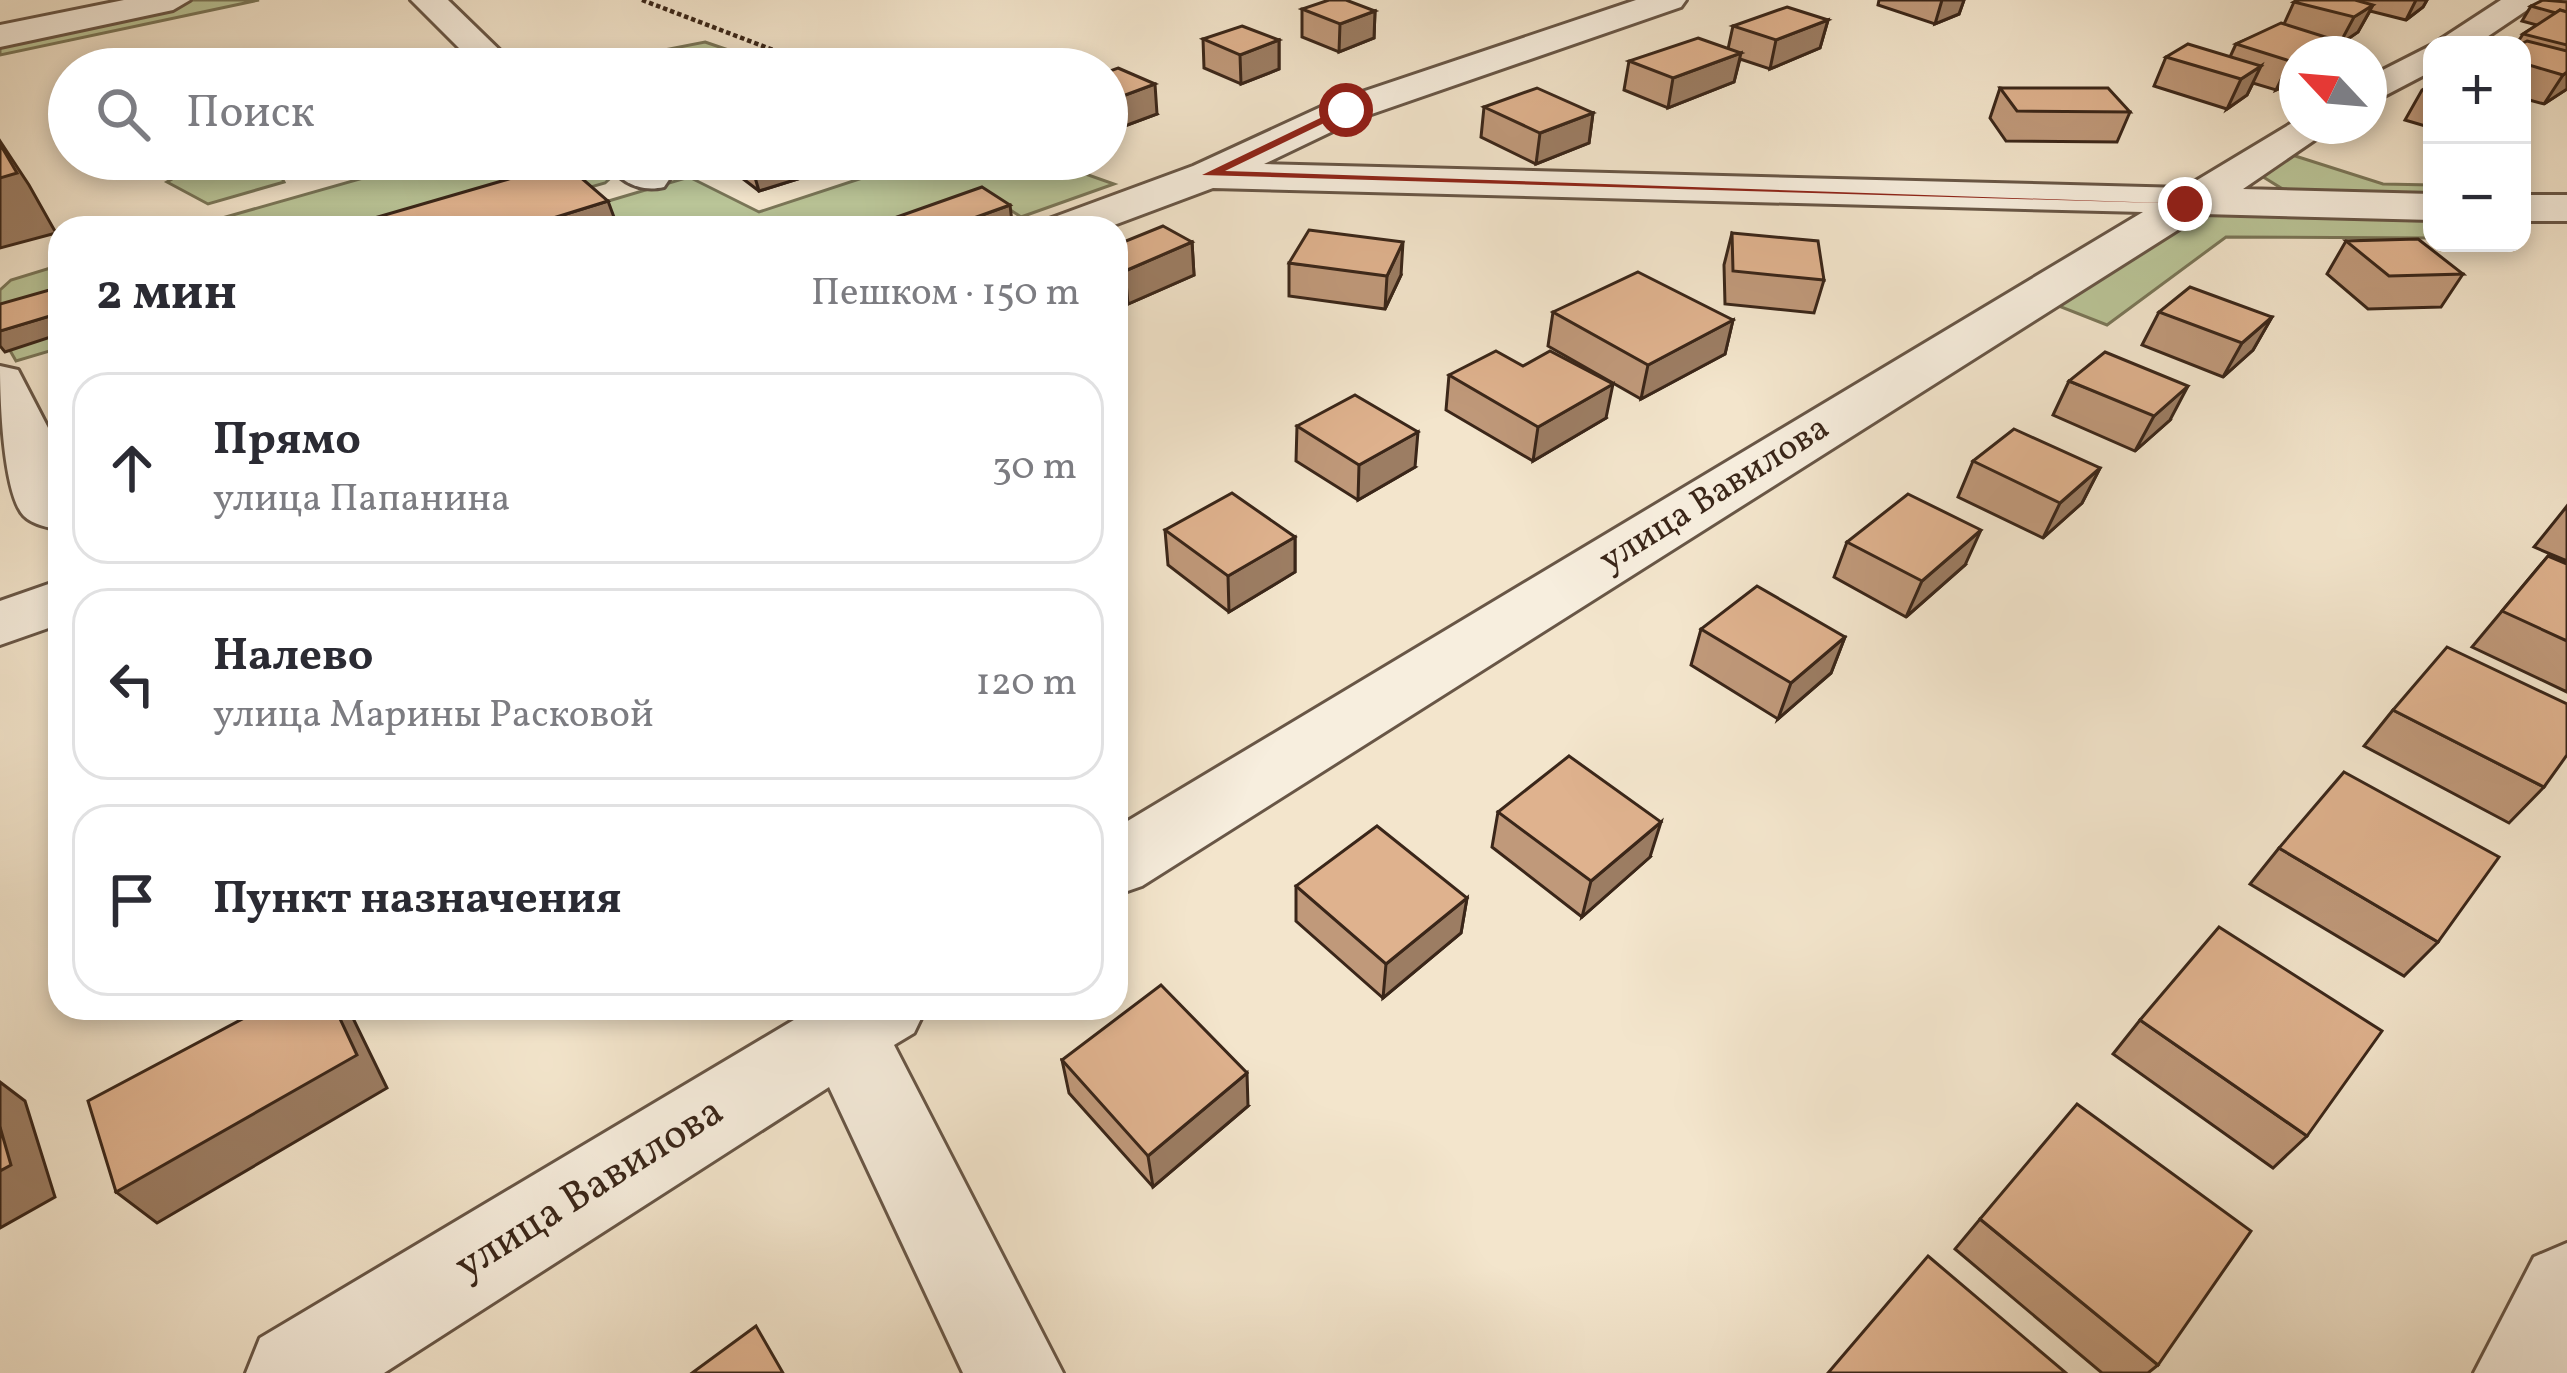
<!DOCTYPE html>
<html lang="ru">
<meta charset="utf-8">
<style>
body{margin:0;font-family:Vollkorn,serif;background:#f7f7f7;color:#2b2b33}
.controls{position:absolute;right:36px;top:36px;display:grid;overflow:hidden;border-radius:24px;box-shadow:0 6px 18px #0003}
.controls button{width:108px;height:108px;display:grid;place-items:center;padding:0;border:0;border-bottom:3px solid #e1e1e2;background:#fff;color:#2b2b33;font:60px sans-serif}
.compass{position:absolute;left:2279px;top:36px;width:108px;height:108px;border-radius:50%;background:#fff;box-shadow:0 6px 18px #0003;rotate:296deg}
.stop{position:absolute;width:36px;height:36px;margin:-27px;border:9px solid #8f2418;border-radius:50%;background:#fff}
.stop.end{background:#8f2418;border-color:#fff;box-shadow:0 3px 12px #0008}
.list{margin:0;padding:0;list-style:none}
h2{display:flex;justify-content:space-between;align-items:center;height:156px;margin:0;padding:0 48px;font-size:51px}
h2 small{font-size:39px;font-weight:400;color:#7c7c81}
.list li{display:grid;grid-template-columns:78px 1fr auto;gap:36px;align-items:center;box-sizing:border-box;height:192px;margin:0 24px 24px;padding:0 24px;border:3px solid #e1e1e2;border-radius:36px}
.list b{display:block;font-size:45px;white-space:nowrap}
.list p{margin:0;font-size:39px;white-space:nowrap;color:#7c7c81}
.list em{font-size:39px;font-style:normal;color:#7c7c81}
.icon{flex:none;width:66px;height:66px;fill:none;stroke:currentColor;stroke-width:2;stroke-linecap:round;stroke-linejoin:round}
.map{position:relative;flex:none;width:2567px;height:1373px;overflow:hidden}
.search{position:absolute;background:#fff;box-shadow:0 6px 18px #0003;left:48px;top:48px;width:1080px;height:132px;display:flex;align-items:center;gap:30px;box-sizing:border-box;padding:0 42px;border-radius:66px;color:#7c7c81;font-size:45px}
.panel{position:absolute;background:#fff;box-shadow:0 6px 18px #0003;left:48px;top:216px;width:1080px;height:804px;border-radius:36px}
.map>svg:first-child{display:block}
.green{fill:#bac598;stroke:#7a7658;stroke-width:3}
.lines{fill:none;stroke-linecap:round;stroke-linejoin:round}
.minor-casing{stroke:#685646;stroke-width:6}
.path{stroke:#3a2619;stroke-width:4.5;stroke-dasharray:4.5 3;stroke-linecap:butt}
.minor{fill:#f7eede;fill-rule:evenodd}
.wall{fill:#c0997a;stroke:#3a2619;stroke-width:3}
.shaded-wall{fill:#9c7d63;stroke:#3a2619;stroke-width:3}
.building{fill:#dfb28e;stroke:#3a2619;stroke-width:3}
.route{fill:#8f2418}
.labels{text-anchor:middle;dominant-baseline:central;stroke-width:9;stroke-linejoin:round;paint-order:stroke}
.street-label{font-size:36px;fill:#3a2619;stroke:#f7eede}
.near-street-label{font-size:42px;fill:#3a2619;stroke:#f7eede}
</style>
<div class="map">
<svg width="2567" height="1373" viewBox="0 0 2567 1373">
<rect width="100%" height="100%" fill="#f3e5cc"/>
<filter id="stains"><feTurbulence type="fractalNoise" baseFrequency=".00167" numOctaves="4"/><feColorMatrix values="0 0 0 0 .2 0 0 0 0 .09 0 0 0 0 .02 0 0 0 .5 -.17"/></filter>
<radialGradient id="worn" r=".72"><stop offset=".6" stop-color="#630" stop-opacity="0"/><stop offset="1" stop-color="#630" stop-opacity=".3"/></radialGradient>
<g class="green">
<path d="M185,0H259L0,55V40Z"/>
<path d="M705,42L784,69H567Z"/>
<path d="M2289,154L2383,184L2432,185V196L2289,193L2260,175Z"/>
<path d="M172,159H272L284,182L208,204L167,182L179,175Z"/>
<path d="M430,159H605L619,170L605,183L446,228H214L208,222Z"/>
<path d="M908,159H1043L1114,184L1021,217L991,197L899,228H621L595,205L689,177L759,212L911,162Z"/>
<path d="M2210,215L2432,219V238L2226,237L2107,325L2056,305L2188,221Z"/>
<path d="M60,265V348L16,361L0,333V290L11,280Z"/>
</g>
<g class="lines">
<g class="minor-casing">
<g id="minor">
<path d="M124,0H190L173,10L0,47V25Z"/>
<path d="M411,0H448L519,69H480Z"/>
<path d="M1636,0H1686L1681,7L1360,118L1264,164L2184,188L2297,120V126H2335L2243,189L2432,194V220L2203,214L1142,886L1116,895V828L2143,212L1213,188L1106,228H1043L1049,219L1193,166L1332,102Z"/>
<path d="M2501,0H2542L2475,45H2432Z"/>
<path d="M2432,45V71L2369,104V77Z"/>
<path d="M603,159H650L670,178L664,187C638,193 618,180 603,159Z"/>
<rect x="2522" y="195" width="45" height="26"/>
<path d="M0,366L18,370L60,451V530C48,527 33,525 24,516C3,494 0,398 0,366Z"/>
<path d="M60,580V624L0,645V601Z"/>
<path d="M814,1008H926L914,1033L894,1045L1063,1373H963L829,1087L384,1373H246L260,1338Z"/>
<path d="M2567,1243V1373H2474L2534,1257Z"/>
</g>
</g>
<path class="path" d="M642,0L823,69"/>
<use href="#minor" class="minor"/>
</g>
<g class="wall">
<path d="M1879,0H1964L1959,14L1935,24L1878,5Z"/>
<path d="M2298,0H2427L2423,7L2406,20L2370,11L2358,32L2339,45L2333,44L2297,54V80L2276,90L2253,83L2247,95L2227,109L2154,86L2166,57H2230L2236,44L2284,24L2294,2Z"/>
<path d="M2567,2V89L2544,104L2522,98V45H2516L2523,34L2537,25L2522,21L2531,6Z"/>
<path d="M1302,9L1375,11L1374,38L1339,52L1302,37Z"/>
<path d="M1828,20L1820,48L1770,69L1740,59L1734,82L1668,108L1624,90L1629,61L1728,49L1733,26Z"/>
<path d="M1203,39L1279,40V69L1241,84L1204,68Z"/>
<path d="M1107,72L1157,114L1114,130L1107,126Z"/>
<path d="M2432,84V128L2405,120L2422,90Z"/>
<path d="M2000,88L2130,112L2117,142L2006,141L1990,118Z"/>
<path d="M1484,107L1593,113L1589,143L1536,164L1481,137Z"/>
<path d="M720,159H851L852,162L759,191L721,162Z"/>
<path d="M1732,233L1824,280L1814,313L1725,304L1724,265Z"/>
<path d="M2346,241L2463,274L2441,307L2368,309L2327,274Z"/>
<path d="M1192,242L1194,275L1128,304L1116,296V245Z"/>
<path d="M1289,263L1401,275L1385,309L1289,296Z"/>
<path d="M1553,312L1733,320L1725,354L1641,399L1548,346Z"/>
<path d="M2159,312L2272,317L2253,350L2223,377L2142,345Z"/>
<path d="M1523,366L1606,418L1533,461L1446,410L1449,375Z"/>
<path d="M2069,381L2170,420L2135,451L2053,415Z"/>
<path d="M1297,426L1415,467L1358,500L1296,461Z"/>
<path d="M1973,461L2100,468L2082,503L2043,538L1958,497Z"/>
<path d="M2567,506V561L2534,547Z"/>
<path d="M1165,530L1295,537V572L1229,612L1168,565Z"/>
<path d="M1847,542L1965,565L1906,617L1834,577Z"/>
<path d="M2548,556L2567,564V692L2472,647Z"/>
<path d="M1701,629L1845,637L1831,673L1778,719L1691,665Z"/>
<path d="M2393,710L2544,787L2509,823L2364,746Z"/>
<path d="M1498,812L1650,857L1582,917L1492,847Z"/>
<path d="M2279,848L2438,942L2404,976L2250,884Z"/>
<path d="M1296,886L1467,898L1461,933L1383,998L1296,921Z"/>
<path d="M2140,1020L2307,1136L2273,1168L2113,1054Z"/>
<path d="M1062,1060L1248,1106L1153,1187L1069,1093Z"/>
<path d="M1980,1219L2158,1365L2148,1373H2102L1955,1249Z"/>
</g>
<g class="shaded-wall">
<path d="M1942,0H1964L1959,14L1935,24Z"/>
<path d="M2416,0H2427L2423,7L2406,20Z"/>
<path d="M2373,5L2358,32L2339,45L2354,17Z"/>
<path d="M1375,11L1374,38L1339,52L1340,24Z"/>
<path d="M1828,20L1820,48L1770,69L1776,40Z"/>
<path d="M1279,40V69L1241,84L1240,55Z"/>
<path d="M2335,40L2328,54H2305Z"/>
<path d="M1741,53L1734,82L1668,108L1673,78Z"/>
<path d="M2297,58V80L2276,90L2290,61Z"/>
<path d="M2261,66L2247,95L2227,109L2241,79Z"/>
<path d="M2567,72V89L2544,104L2563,75Z"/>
<path d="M1155,84L1157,114L1114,130L1112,100Z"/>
<path d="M1593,113L1589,143L1536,164L1540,133Z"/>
<path d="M0,141L29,185L56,233L0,248Z"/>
<path d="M804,159H851L852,162L759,191L754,174Z"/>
<path d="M608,201L618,228H521Z"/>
<path d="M1010,205L1012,222L996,228H946Z"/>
<path d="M1192,242L1194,275L1128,304L1125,271Z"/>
<path d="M1403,242L1401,275L1385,309L1387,276Z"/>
<path d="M60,313V334L5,352L0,346V331Z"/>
<path d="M2272,317L2253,350L2223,377L2242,343Z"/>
<path d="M1733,320L1725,354L1641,399L1648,365Z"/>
<path d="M1613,384L1606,418L1533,461L1538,427Z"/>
<path d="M2188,386L2170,420L2135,451L2154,416Z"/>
<path d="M1418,432L1415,467L1358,500L1359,465Z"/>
<path d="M2100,468L2082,503L2043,538L2060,503Z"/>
<path d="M1981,530L1965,565L1906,617L1922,581Z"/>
<path d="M1295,537V572L1229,612L1228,576Z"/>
<path d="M1845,637L1831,673L1778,719L1791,683Z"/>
<path d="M1661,822L1650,857L1582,917L1591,881Z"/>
<path d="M1467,898L1461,933L1383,998L1386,964Z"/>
<path d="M335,1008H347L350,1012L387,1088L157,1223L116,1192Z"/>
<path d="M1247,1073L1248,1106L1153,1187L1148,1156Z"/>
<path d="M0,1082L25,1101L55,1197L0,1228Z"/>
</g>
<g class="building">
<path d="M1329,0H1346L1375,11L1340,24L1302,9Z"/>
<path d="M2298,0H2355L2373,5L2354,17L2294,2Z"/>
<path d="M2543,0L2567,2V12L2560,10L2556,13L2531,6Z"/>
<path d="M1787,7L1828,20L1776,40L1733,26Z"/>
<path d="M2560,10L2567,12V45L2523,34Z"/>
<path d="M2281,23L2335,40L2305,54H2297V58L2290,61L2236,44Z"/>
<path d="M1242,26L1279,40L1240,55L1203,39Z"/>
<path d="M1698,38L1741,53L1673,78L1629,61Z"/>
<path d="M2527,41L2567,51V72L2563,75L2522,63V45H2519Z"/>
<path d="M2188,44L2261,66L2241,79L2166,57Z"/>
<path d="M1118,68L1155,84L1112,100L1107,98V72Z"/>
<path d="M1537,88L1593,113L1540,133L1484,107Z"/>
<path d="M2000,88H2108L2130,112L2017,111Z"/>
<path d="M0,144L17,173L0,178Z"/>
<path d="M734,159H804L754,174Z"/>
<path d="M564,163L608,201L521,228H340Z"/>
<path d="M982,187L1010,205L946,228H866Z"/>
<path d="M1163,226L1192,242L1125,271L1116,265V245Z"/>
<path d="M1309,230L1403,242L1387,276L1289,263Z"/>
<path d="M1732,233L1818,241L1824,280L1733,271Z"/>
<path d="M2418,239L2463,274L2389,276L2346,241Z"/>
<path d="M1638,272L1733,320L1648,365L1553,312Z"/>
<path d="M60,287V313L0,331V304Z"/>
<path d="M2190,287L2272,317L2242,343L2159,312Z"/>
<path d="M1496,351L1523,366L1550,351L1613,384L1538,427L1449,375Z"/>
<path d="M2105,352L2188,386L2154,416L2069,381Z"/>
<path d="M1355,395L1418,432L1359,465L1297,426Z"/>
<path d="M2014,429L2100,468L2060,503L1973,461Z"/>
<path d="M1232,493L1295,537L1228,576L1165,530Z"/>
<path d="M1908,494L1981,530L1922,581L1847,542Z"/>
<path d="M2548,556L2567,564V641L2502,611Z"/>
<path d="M1757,586L1845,637L1791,683L1701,629Z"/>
<path d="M2447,647L2567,704V755L2544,787L2393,710Z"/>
<path d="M1569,756L1661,822L1591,881L1498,812Z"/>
<path d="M2344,772L2499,857L2438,942L2279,848Z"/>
<path d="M1377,826L1467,898L1386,964L1296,886Z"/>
<path d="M2219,927L2382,1031L2307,1136L2140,1020Z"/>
<path d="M1161,985L1247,1073L1148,1156L1062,1060Z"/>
<path d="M263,1008H335L357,1055L116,1192L88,1101Z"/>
<path d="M2077,1104L2251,1231L2158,1365L1980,1219Z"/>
<path d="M0,1127L11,1165L0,1171Z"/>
<path d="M1928,1256L2066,1373H1828Z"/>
<path d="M756,1326L783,1373H692Z"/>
</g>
<path class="route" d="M1341,108L1351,110L1225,171L2191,204L1202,175Z"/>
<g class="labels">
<g class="street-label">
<text transform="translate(1715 495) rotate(-32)">улица Вавилова</text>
</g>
<g class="near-street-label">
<text transform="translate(590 1190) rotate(-32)">улица Вавилова</text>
</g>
</g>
<rect width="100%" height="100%" filter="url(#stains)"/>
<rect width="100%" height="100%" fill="url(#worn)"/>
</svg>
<div class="controls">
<button>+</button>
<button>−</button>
</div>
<svg class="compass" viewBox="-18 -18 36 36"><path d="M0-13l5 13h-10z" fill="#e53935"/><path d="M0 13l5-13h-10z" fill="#7c7c81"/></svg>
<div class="stop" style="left:1346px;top:110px"></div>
<div class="stop end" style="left:2185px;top:204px"></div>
<div class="search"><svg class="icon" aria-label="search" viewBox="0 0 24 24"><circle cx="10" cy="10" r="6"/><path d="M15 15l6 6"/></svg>Поиск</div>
<section class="panel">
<h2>2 мин<small>Пешком · 150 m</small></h2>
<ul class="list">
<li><svg class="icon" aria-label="ahead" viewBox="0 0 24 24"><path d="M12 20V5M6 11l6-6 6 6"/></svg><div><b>Прямо</b><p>улица Папанина</p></div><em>30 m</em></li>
<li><svg class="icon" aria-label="left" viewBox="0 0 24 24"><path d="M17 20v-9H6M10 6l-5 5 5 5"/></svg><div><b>Налево</b><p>улица Марины Расковой</p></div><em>120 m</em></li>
<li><svg class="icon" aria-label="arrive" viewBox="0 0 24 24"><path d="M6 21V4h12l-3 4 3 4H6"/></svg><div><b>Пункт назначения</b></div></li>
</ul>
</section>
</div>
